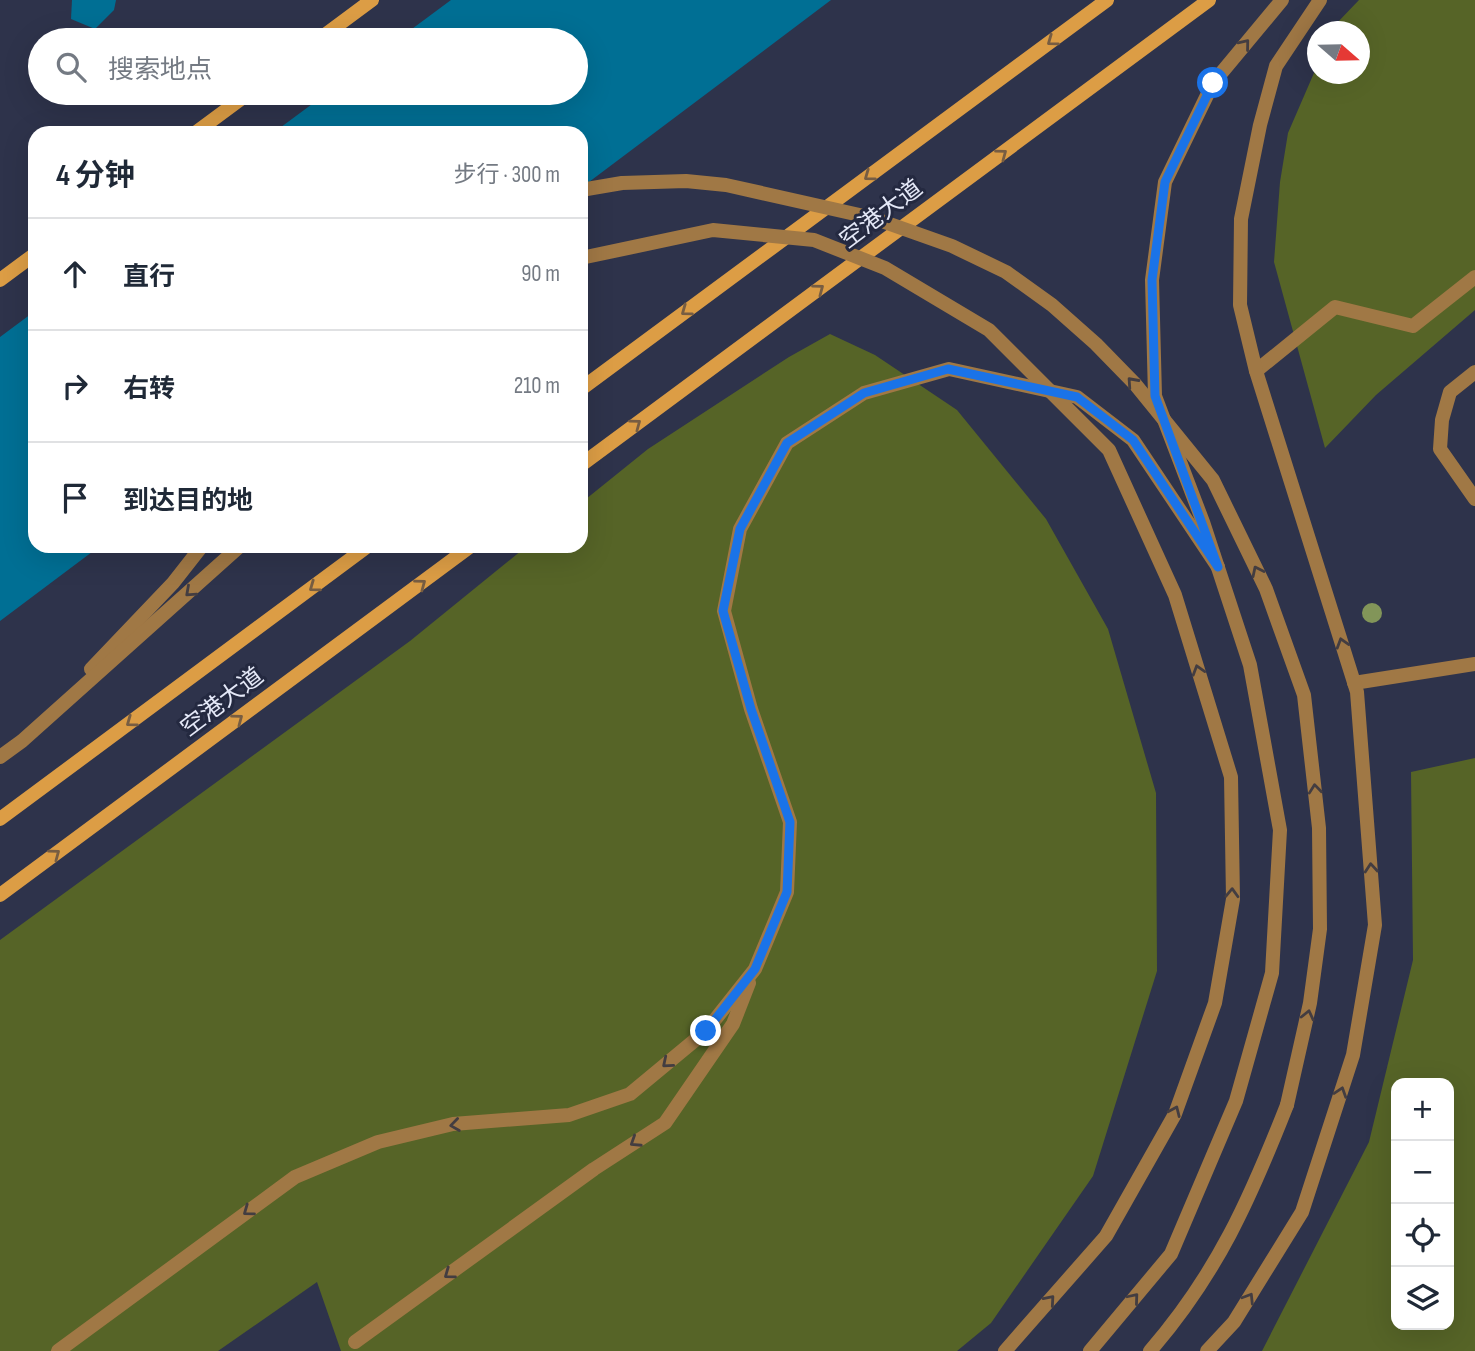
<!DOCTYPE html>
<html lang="zh">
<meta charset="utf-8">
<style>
body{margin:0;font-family:"Sofia Sans Condensed","Noto Sans SC",sans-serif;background:#f2f2f3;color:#1f2937}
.controls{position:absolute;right:21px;bottom:21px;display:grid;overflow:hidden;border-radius:14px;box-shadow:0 7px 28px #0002}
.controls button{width:63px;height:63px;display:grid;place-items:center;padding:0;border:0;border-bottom:2px solid #e0e1e3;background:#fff;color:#1f2937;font:35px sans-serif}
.compass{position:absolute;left:1307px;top:21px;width:63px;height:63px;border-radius:50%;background:#fff;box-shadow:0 7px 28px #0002;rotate:110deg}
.stop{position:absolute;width:21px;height:21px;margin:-16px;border:5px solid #1a73e8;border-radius:50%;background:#fff}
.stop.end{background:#1a73e8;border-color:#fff;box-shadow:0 2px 7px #0008}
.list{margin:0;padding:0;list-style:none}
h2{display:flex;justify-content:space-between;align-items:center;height:91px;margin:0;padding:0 28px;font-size:30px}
h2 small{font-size:23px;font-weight:400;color:#747a83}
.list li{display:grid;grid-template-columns:46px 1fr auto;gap:21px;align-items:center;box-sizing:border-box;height:112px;padding:0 28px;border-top:2px solid #e0e1e3}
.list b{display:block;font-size:26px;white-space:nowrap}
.list em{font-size:23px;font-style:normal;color:#747a83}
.icon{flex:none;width:38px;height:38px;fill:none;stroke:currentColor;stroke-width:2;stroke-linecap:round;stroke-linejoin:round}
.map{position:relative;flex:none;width:1475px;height:1351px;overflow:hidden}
.search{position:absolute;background:#fff;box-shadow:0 7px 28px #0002;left:28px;top:28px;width:560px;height:77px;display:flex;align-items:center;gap:18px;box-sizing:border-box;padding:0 24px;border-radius:38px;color:#747a83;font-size:26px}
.panel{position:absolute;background:#fff;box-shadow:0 7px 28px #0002;left:28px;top:126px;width:560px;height:427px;border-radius:21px}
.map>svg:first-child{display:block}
.green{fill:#566427;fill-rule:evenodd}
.water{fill:#006f94}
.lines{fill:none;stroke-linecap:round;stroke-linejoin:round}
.service{stroke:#a07845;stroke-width:14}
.secondary{stroke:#dc9d45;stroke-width:14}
.service-bridge{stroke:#a07845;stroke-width:14}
.tree{fill:#829559}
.oneway{stroke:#775d42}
.oneway2{stroke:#433d41}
.route{stroke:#1a73e8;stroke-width:9}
.labels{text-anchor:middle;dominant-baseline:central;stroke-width:6;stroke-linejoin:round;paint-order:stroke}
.street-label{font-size:24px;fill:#e4e8f7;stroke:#242940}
</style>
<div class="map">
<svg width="1475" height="1351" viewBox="0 0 1475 1351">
<rect width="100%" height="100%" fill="#2e334b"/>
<g class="green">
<path d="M1359,0H1475V310L1376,395L1325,448L1274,262L1280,182L1288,133L1317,66L1318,74H1360V32L1333,31L1337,23Z"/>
<path d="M830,334L875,355L957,410L1046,519L1108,629L1156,793L1157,971L1093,1176L991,1323L957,1351H341L317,1282L218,1351H0V940L410,641L527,546H581V503L648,449L789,357Z"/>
<path d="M1475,758V1351H1262L1369,1142L1413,960L1411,772ZM1396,1083H1449V1325H1396Z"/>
</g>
<g class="water">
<path d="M72,0H116L114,10L95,29L71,19Z"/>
<path d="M451,0H831L581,188V133H273L327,93H576V40H397Z"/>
<path d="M35,311V546H100L0,621V337Z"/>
</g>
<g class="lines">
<g class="service">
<path d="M1256,371L1335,307L1413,326L1475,277"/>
<path d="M1475,372L1450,392L1442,420L1440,449L1475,499"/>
<path d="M91,669L173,583L202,546"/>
<path d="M1354,683L1475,664"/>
<path d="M0,757L22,741L240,546"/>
<path d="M355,1342L594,1169L665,1123L733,1024L749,983"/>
<path d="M58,1351L295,1177L378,1142L453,1124L569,1115L630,1094L706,1031L755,969L787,892L790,822L751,709L724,611L740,529L787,443L864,393L949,369L1077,397L1133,440L1218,567"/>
<path d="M1090,1351L1171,1254L1236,1101L1272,973L1280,830L1250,665L1203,522L1155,396L1152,280L1165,182L1213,83L1282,0"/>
<path d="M1150,1351C1217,1274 1250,1199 1287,1105"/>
<path d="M1207,1351L1234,1322L1302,1212L1353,1055L1375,925L1357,692L1256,371L1240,305L1241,219L1260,125L1276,66L1320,0"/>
</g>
<g class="secondary">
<path d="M318,40L372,0"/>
<path d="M195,133L249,93"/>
<path d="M0,280L35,254"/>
<path d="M581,389L1107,0"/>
<path d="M581,465L1209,0"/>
<path d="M0,819L368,546"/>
<path d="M0,895L471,546"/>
</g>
<g class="service-bridge">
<path d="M581,190L622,183L686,181L726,185L873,218L952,246L1006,272L1052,305L1096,344L1135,384L1213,480L1266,589L1304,695L1319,828L1320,929L1310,1003L1287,1105"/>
<path d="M581,258L713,230L814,240L885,268L989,330L1109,450L1175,595L1231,777L1233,899L1215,1003L1175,1114L1106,1236L1005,1351"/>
</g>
</g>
<circle class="tree" cx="1372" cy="613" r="10"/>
<defs><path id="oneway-chevron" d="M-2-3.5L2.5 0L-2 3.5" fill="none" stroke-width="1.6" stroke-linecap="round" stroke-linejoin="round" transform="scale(1.75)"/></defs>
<g class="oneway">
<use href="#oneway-chevron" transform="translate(1052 41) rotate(144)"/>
<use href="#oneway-chevron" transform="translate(1002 154) rotate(-37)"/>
<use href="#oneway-chevron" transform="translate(869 176) rotate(144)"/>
<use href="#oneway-chevron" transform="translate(819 289) rotate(-37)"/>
<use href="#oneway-chevron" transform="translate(686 311) rotate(144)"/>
<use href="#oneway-chevron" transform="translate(636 424) rotate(-37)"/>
<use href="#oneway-chevron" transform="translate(421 584) rotate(-37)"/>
<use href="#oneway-chevron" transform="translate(314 587) rotate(144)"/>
<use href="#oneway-chevron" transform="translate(238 719) rotate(-37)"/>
<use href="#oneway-chevron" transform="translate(131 722) rotate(144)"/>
<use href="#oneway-chevron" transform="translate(55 854) rotate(-37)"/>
</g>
<g class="oneway2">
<use href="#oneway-chevron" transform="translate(1245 44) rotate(-51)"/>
<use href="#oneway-chevron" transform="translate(1132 382) rotate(-132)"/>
<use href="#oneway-chevron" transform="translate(1257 571) rotate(-116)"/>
<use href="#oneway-chevron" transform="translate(190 592) rotate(138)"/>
<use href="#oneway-chevron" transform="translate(1342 643) rotate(-107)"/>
<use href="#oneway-chevron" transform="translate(1198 670) rotate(-107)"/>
<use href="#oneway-chevron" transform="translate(1315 789) rotate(-96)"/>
<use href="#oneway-chevron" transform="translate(1371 868) rotate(-95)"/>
<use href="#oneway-chevron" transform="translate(1232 893) rotate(-88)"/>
<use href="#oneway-chevron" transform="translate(1308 1015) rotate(-77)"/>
<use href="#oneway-chevron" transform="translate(667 1063) rotate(140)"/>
<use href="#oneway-chevron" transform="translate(1341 1092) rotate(-72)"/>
<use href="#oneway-chevron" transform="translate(1175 1111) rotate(-66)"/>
<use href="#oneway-chevron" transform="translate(455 1125) rotate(172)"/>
<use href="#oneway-chevron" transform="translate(635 1142) rotate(147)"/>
<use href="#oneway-chevron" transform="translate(248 1211) rotate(144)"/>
<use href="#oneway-chevron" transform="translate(449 1274) rotate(144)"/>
<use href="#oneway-chevron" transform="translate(1134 1298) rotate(-50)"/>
<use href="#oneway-chevron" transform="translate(1249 1298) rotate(-58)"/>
<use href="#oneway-chevron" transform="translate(1050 1300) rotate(-49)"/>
</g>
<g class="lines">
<path class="route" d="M706,1031L755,969L787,892L790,822L751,709L723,611L740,529L787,443L864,393L948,369L1077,397L1133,440L1218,567L1155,396L1152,280L1165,182L1213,83"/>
</g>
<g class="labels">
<g class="street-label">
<text transform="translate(881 214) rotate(-37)">空港大道</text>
<text transform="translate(222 702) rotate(-37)">空港大道</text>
</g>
</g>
</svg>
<div class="controls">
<button>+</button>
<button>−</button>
<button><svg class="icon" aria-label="locate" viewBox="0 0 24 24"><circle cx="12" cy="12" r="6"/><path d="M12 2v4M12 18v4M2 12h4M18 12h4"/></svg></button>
<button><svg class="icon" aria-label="layers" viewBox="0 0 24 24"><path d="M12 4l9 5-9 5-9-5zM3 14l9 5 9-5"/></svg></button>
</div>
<svg class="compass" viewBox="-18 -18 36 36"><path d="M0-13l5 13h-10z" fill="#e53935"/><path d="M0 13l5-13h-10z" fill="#747a83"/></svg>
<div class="stop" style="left:1213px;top:83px"></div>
<div class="stop end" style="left:706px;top:1031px"></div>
<div class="search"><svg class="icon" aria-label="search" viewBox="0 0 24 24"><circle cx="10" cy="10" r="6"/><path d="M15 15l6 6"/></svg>搜索地点</div>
<section class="panel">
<h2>4 分钟<small>步行 · 300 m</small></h2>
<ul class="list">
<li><svg class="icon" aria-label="ahead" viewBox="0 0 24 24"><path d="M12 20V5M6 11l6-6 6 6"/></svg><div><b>直行</b></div><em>90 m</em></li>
<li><svg class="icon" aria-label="right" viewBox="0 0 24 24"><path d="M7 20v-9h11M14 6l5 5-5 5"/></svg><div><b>右转</b></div><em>210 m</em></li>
<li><svg class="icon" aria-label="arrive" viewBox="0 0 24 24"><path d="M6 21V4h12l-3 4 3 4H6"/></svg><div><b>到达目的地</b></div></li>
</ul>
</section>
</div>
